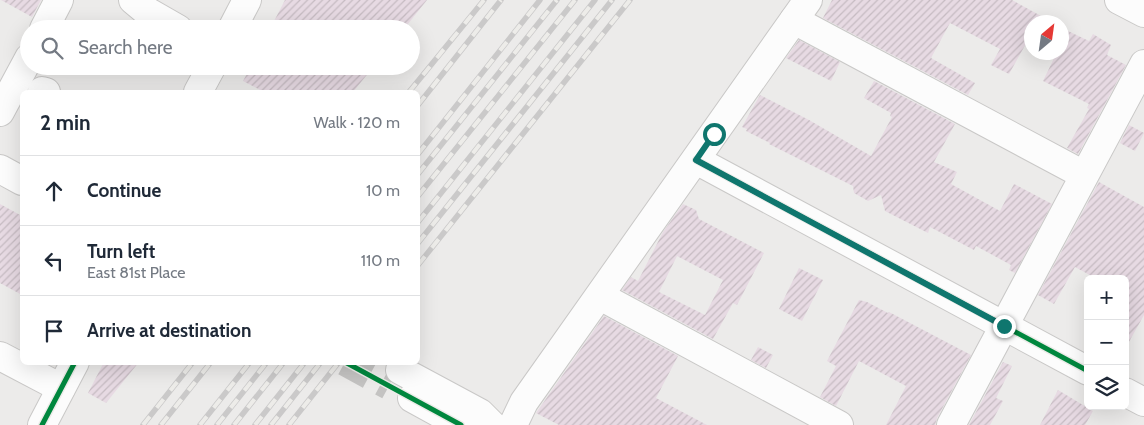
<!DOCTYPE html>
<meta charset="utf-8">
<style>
body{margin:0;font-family:Cabin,sans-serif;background:#f6f6f7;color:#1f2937}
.controls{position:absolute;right:15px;bottom:15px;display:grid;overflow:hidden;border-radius:8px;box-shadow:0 5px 20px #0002}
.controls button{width:45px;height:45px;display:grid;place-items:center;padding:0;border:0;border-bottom:1px solid #e0e1e3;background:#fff;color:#1f2937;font:25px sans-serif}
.compass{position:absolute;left:1024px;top:15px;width:45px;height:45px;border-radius:50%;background:#fff;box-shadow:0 5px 20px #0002;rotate:29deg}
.stop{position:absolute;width:15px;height:15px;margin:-11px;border:4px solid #0f766e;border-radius:50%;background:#fff}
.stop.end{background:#0f766e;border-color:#fff;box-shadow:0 1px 5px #0008}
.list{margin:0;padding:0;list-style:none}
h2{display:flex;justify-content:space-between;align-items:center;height:65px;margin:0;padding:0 20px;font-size:21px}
h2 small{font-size:16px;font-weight:400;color:#747a83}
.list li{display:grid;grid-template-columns:32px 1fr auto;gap:15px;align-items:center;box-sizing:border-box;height:70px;padding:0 20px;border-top:1px solid #e0e1e3}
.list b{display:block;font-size:19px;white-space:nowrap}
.list p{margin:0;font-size:16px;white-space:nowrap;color:#747a83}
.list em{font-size:16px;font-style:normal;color:#747a83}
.icon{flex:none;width:28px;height:28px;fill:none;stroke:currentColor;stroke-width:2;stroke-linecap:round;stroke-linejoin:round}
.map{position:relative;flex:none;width:1144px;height:425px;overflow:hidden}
.search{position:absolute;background:#fff;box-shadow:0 5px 20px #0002;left:20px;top:20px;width:400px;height:55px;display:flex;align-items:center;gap:12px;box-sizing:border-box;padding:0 18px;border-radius:28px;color:#747a83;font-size:19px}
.panel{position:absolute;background:#fff;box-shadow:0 5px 20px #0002;left:20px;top:90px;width:400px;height:275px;border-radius:8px}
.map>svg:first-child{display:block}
.building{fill:url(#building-hatch);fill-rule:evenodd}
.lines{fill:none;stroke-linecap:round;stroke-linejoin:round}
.minor-tunnel{stroke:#c4c3c2;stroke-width:28;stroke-dasharray:28 14;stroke-linecap:butt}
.minor-casing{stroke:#c9c8c7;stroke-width:30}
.minor{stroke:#fcfcfc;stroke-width:28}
.rail-casing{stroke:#cac9c9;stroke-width:5.5}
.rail{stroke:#edece9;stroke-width:4;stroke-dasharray:11;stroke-linecap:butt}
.cycleway-casing{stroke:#edece9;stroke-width:8}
.cycleway{stroke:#00873e;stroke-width:5}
.route{stroke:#0f766e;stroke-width:6}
</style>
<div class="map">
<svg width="1144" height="425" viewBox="0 0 1144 425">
<defs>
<pattern id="building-hatch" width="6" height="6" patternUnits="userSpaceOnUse" patternTransform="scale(1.25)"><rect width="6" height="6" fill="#e7dae3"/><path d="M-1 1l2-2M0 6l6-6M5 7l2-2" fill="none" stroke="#c6bbc2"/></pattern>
</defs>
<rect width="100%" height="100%" fill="#ecebea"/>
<g class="building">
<path d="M1,0H41L32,17Z"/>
<path d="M285,0H427L404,29H270Z"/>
<path d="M832,0H1012L1041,16L1037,22H1032V33L1009,74L991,65L1000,49L950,23L931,58L975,83L968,95L823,18Z"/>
<path d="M1068,31L1089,41L1093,34L1111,45L1107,55L1126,65L1078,154L1067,148L1089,109L1087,108L1089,104L1043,81L1057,52H1062V43Z"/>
<path d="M799,40L840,62L831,81L786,58Z"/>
<path d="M251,66H374L353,92H264L243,81Z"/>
<path d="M874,81L955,124L934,162L957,172L951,184L1000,211L1014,184L1052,204L1015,273L1009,270L1011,265L976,246L974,250L930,227L928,233L885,211L881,195L868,201L854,193L853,186L769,144L770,143L746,131L747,129L742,127L760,95L809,120L871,156L892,117L890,116L891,113L864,98Z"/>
<path d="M1129,125L1144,133L1135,151L1120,143Z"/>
<path d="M1099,182L1144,207V315L1125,349V279H1097L1075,267L1054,304L1038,295Z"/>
<path d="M0,204L22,216V295L0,283Z"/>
<path d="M683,204L696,210L699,219L764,253L737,305L733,303L713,339L622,290L631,277L638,281L663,232ZM677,256L723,280L705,315L659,292Z"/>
<path d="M799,268L823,280L802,321L779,309Z"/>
<path d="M859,300L867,302L888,313L889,312L971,355L937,418L935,425H886L906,386L859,361L836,406L820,397L836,366L827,361Z"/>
<path d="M604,316L678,356L656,398L707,425H559L536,413Z"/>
<path d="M758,347L773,355L766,368L751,360Z"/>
<path d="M104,362H139L106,403L88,393Z"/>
<path d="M1003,362L1012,366L996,398L1003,401L990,425H969Z"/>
<path d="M1058,390L1093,411L1085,425H1040Z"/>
</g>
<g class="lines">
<path class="minor-tunnel" d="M345,362L389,386"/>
<g class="minor-casing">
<g id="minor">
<path d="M133,0L145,10L178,29"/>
<path d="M1119,0L1144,13"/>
<path d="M794,20L1084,175"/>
<path d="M44,29L59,0"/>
<path d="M232,29L247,0"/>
<path d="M42,91L46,92"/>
<path d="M198,92L212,66"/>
<path d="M0,112L29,58"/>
<path d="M696,160L1088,371"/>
<path d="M0,169L22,181"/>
<path d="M600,296L839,425"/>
<path d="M0,356L61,388"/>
<path d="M400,370L480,413L492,425"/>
<path d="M1125,392L1144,402"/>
<path d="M412,398L461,425"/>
<path d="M42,425L75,362"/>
<path d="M513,425L524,402L808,0"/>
<path d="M951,425L1144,64"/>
</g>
</g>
<use href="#minor" class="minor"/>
<g class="rail-casing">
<g id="rail">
<path d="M409,92L484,0"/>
<path d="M418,105L501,0"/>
<path d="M418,154L540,0"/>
<path d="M418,174L557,0"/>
<path d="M418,196L575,0"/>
<path d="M418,222L595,0"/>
<path d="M418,243L612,0"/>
<path d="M418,265L630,0"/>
<path d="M143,425L193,362"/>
<path d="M161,425L211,362"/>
<path d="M200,425L250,362"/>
<path d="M217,425L267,362"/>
<path d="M234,425L284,362"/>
<path d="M255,425L305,362"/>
<path d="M271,425L321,362"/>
<path d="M289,425L339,362"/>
</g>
</g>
<use href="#rail" class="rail"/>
<g class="cycleway-casing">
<g id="cycleway">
<path d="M696,160L1088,371"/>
<path d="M345,362L461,425"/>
<path d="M42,425L75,362"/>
</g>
</g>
<use href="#cycleway" class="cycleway"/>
</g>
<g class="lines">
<path class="route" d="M714,134L696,160L1004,326"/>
</g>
</svg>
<div class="controls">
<button>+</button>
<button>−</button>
<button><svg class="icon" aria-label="layers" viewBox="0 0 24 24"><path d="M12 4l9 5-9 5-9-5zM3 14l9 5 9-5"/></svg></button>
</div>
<svg class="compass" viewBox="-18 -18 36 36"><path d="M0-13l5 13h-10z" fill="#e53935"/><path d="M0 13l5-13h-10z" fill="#747a83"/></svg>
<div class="stop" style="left:714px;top:134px"></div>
<div class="stop end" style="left:1004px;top:326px"></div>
<div class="search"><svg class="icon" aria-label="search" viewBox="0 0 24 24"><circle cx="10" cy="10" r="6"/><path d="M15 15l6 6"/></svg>Search here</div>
<section class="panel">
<h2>2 min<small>Walk · 120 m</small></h2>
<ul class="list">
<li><svg class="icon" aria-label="ahead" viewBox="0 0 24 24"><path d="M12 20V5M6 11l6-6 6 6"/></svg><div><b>Continue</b></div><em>10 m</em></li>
<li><svg class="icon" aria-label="left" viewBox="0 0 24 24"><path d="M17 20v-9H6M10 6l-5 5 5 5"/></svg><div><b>Turn left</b><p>East 81st Place</p></div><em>110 m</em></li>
<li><svg class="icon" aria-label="arrive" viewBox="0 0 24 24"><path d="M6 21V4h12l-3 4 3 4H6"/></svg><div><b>Arrive at destination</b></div></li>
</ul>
</section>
</div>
